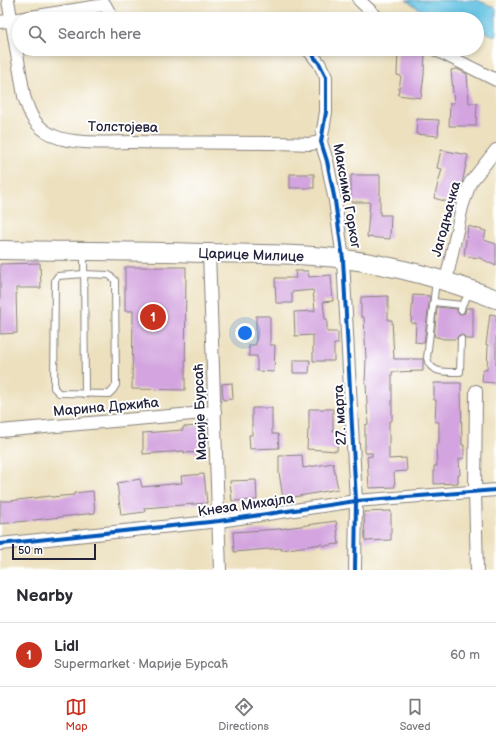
<!DOCTYPE html>
<meta charset="utf-8">
<style>
body{margin:0;font-family:"Balsamiq Sans",sans-serif;background:#f7f7f7;color:#2b2b33}
.scale{position:absolute;left:12px;bottom:10px;width:84px;box-sizing:border-box;padding-left:4px;border:2px solid #22223b;border-top:0;font-size:11px;line-height:14px;white-space:nowrap;color:#22223b;-webkit-text-stroke:3px #fff;paint-order:stroke}
.you{position:absolute;left:245px;top:333px;width:14px;height:14px;margin:-10px;border:3px solid #fff;border-radius:50%;background:#1a73e8;box-shadow:0 0 0 6px #1a73e833}
.badge{display:grid;place-items:center;width:26px;height:26px;border-radius:50%;background:#c8321e;color:#fff;font-size:13px;font-weight:700}
.pin{position:absolute;translate:-50% -50%;border:2px solid #fff;box-shadow:0 1px 4px #0006}
.list{margin:0;padding:0;list-style:none}
h2{display:flex;justify-content:space-between;align-items:center;height:52px;margin:0;padding:0 16px;font-size:17px}
h2 small{font-size:13px;font-weight:400;color:#7c7c81}
.list li{display:grid;grid-template-columns:26px 1fr auto;gap:12px;align-items:center;box-sizing:border-box;height:64px;padding:0 16px;border-top:1px solid #e1e1e2}
.list b{display:block;font-size:15px;white-space:nowrap}
.list p{margin:0;font-size:13px;white-space:nowrap;color:#7c7c81}
.list em{font-size:13px;font-style:normal;color:#7c7c81}
.icon{flex:none;width:22px;height:22px;fill:none;stroke:currentColor;stroke-width:2;stroke-linecap:round;stroke-linejoin:round}
.map{position:relative;flex:none;width:496px;height:570px;overflow:hidden}
.search{position:absolute;background:#fff;box-shadow:0 2px 6px #0003;left:12px;right:12px;top:12px;height:44px;display:flex;align-items:center;gap:10px;box-sizing:border-box;padding:0 14px;border-radius:22px;color:#7c7c81;font-size:15px}
.sheet{height:116px;background:#fff}
nav{display:flex;justify-content:space-around;align-items:center;box-sizing:border-box;height:56px;border-top:1px solid #e1e1e2;background:#fff;font-size:11px;color:#7c7c81}
nav a{display:grid;justify-items:center;gap:2px}
nav .on{color:#c8321e}
.map>svg:first-child{display:block}
.water{fill:#64c2e2;stroke:#43728e}
.building{fill:#d3a4df}
.lines{fill:none;stroke-linecap:round;stroke-linejoin:round}
.service-casing{stroke:#87817c;stroke-width:8}
.minor-casing{stroke:#87817c;stroke-width:14}
.secondary-casing{stroke:#87817c;stroke-width:20}
.service{stroke:#fff;stroke-width:6}
.minor{stroke:#fff;stroke-width:12}
.secondary{stroke:#fff;stroke-width:18}
.cycleway-casing{stroke:#fff;stroke-width:6}
.cycleway{stroke:#0057b8;stroke-width:4}
.labels{text-anchor:middle;dominant-baseline:central;stroke-width:4;stroke-linejoin:round;paint-order:stroke}
.street-label{font-size:14px;fill:#22223b;stroke:#fff}
</style>
<div class="map">
<svg width="496" height="570" viewBox="0 0 496 570">
<rect width="100%" height="100%" fill="#fff"/>
<filter id="ink" filterUnits="userSpaceOnUse"><feTurbulence type="fractalNoise" baseFrequency=".025" numOctaves="2"/><feDisplacementMap in="SourceGraphic" scale="8" xChannelSelector="R" yChannelSelector="G"/><feConvolveMatrix kernelMatrix="1 2 1 2 8 2 1 2 1" color-interpolation-filters="sRGB"/></filter>
<filter id="wash" filterUnits="userSpaceOnUse"><feTurbulence type="fractalNoise" baseFrequency=".012" numOctaves="4" result="noise"/><feDisplacementMap in="SourceGraphic" scale="16" xChannelSelector="R" yChannelSelector="G"/><feGaussianBlur stdDeviation="0.9" result="paint"/><feColorMatrix in="noise" values="0 0 0 0 0 0 0 0 0 0 0 0 0 0 0 0 0 1.4 0 .05"/><feComposite in="paint" operator="in"/></filter>
<g filter="url(#wash)">
<rect width="100%" height="100%" fill="#ece0be"/>
<path class="water" d="M406,0H477L496,8V36L477,30V19H441L428,15Z"/>
<g id="blocks">
<g class="building">
<path d="M398,49H421L425,51L424,75L421,98L398,95L401,76L397,75Z"/>
<path d="M457,69L467,74L469,103H477L476,126H449L450,103H454L451,70Z"/>
<path d="M417,119L439,120L438,136L416,134Z"/>
<path d="M441,150L468,155L462,184L455,204L434,198L442,169L437,168Z"/>
<rect x="290" y="174" width="24" height="14"/>
<path d="M351,175H380V215H391L390,239L367,237L370,202H351Z"/>
<path d="M468,226L486,231L484,240L496,244V266L480,258L464,256Z"/>
<path d="M40,263L41,288H16L17,333L0,334V264Z"/>
<path d="M125,267H186L185,390L132,389L133,311H125Z"/>
<path d="M295,271H308L309,277L331,275L333,301L323,302L325,319H327V332H338V344H334V361H313V335L295,336L294,312L315,311L313,290L292,292V303H276L275,278H296Z"/>
<path d="M413,295L430,296L424,343L415,342L416,323H411Z"/>
<path d="M388,296V320H392L394,359H423V371L392,372V421H389V459L406,458L407,471L394,472L395,487L369,488L367,457L372,456V453H365V425L368,424L366,383H365L366,359L364,317H361V297Z"/>
<path d="M437,307L457,309L458,313L461,314L465,313L466,308H473V339H465V337L462,335H459L456,339H444L434,336Z"/>
<path d="M490,314L496,315V383L482,382L483,370H487L488,345H486Z"/>
<path d="M256,316H270V345H275L274,372L257,371V356H249V345H256Z"/>
<path d="M293,360H310L309,373H293Z"/>
<path d="M232,383L233,399L223,400L222,384Z"/>
<path d="M434,383H461L462,445H464V458L459,459L460,475H458V483L434,484V466H437L436,444H439V422H435L436,400H434Z"/>
<path d="M252,408H272V434H278L279,448L250,449L249,435H252Z"/>
<path d="M309,409H333V431L338,432L337,451L307,449L308,430H309Z"/>
<path d="M200,426L201,437H206V452L184,453V451L143,454V433L183,430V427Z"/>
<path d="M302,455L303,468L333,463L338,489L283,499L279,472V456Z"/>
<path d="M204,474L207,503L144,508L145,512L121,515L117,483L140,479L142,487L182,483L181,476Z"/>
<path d="M256,480L257,500L232,501L230,481Z"/>
<path d="M93,491L95,513L0,524V501H10L50,496L51,497L74,495V493Z"/>
<path d="M391,511V540L365,541L364,512Z"/>
<path d="M336,521L339,544L323,546L322,544L281,550V548L234,552L233,532L279,529Z"/>
</g>
</g>
</g>
<g filter="url(#ink)">
<use href="#blocks" fill-opacity="0" stroke="#87817c" stroke-width="1"/>
<g class="lines">
<g class="service-casing">
<g id="service">
<path d="M84,252L85,394"/>
<path d="M84,274L109,275L115,280L116,385L113,390L109,394L59,393L54,388L55,280L58,276Z"/>
<path d="M436,280L427,358C430,374 447,372 460,372L461,339"/>
<path d="M434,302L462,305"/>
<path d="M461,310L462,305L471,291"/>
</g>
</g>
<g class="minor-casing">
<g id="minor">
<path d="M8,0L24,96C30,116 35,127 54,136C74,145 111,142 133,142C192,143 251,142 310,144L321,142"/>
<path d="M359,0L379,19"/>
<path d="M105,5L113,19"/>
<path d="M0,22L105,5"/>
<path d="M306,49L310,52L319,63L326,77V112L321,142L327,161L335,201L343,259L356,501L355,570"/>
<path d="M434,49L496,80"/>
<path d="M209,253L220,570"/>
<path d="M446,281L462,207L470,183L496,150"/>
<path d="M476,391L475,492L477,570"/>
<path d="M0,431L215,412"/>
<path d="M0,544L219,521L356,501L496,490"/>
</g>
</g>
<g class="secondary-casing">
<path id="secondary" d="M0,250C69,251 137,251 206,253C252,254 299,253 345,259C397,266 447,280 496,299"/>
</g>
<use href="#service" class="service"/>
<use href="#minor" class="minor"/>
<use href="#secondary" class="secondary"/>
<g class="cycleway-casing">
<g id="cycleway">
<path d="M306,49L310,52L319,63L326,77V112L321,142L327,161L335,201L343,259L356,501L355,570"/>
<path d="M0,544L219,521L356,501L496,490"/>
</g>
</g>
<use href="#cycleway" class="cycleway"/>
</g>
</g>
<g class="labels">
<g class="street-label">
<text transform="translate(123 127) rotate(1)">Толстојева</text>
<text transform="translate(347 196) rotate(80)">Максима Горког</text>
<text transform="translate(446 219) rotate(-75)">Јагодњачка</text>
<text transform="translate(251 255) rotate(2)">Царице Милице</text>
<text transform="translate(106 407) rotate(-5)">Марина Држића</text>
<text transform="translate(200 412) rotate(-92)">Марије Бурсаћ</text>
<text transform="translate(340 415) rotate(-93)">27. марта</text>
<text transform="translate(246 505) rotate(-8)">Кнеза Михајла</text>
</g>
</g>
</svg>
<div class="scale">50 m</div>
<div class="you"></div>
<div class="pin badge" style="left:153px;top:317px">1</div>
<div class="search"><svg class="icon" aria-label="search" viewBox="0 0 24 24"><circle cx="10" cy="10" r="6"/><path d="M15 15l6 6"/></svg>Search here</div>
</div>
<section class="sheet">
<h2>Nearby<small></small></h2>
<ul class="list">
<li><span class="badge">1</span><div><b>Lidl</b><p>Supermarket · Марије Бурсаћ</p></div><em>60 m</em></li>
</ul>
</section>
<nav>
<a class="on"><svg class="icon" aria-label="map" viewBox="0 0 24 24"><path d="M3 6l6-2 6 2 6-2v14l-6 2-6-2-6 2zM9 4v14M15 6v14"/></svg>Map</a>
<a><svg class="icon" aria-label="directions" viewBox="0 0 24 24"><path d="M12 3l9 9-9 9-9-9zM9 14v-3h6M13 9l2 2-2 2"/></svg>Directions</a>
<a><svg class="icon" aria-label="saved" viewBox="0 0 24 24"><path d="M7 4h10v16l-5-4-5 4z"/></svg>Saved</a>
</nav>
